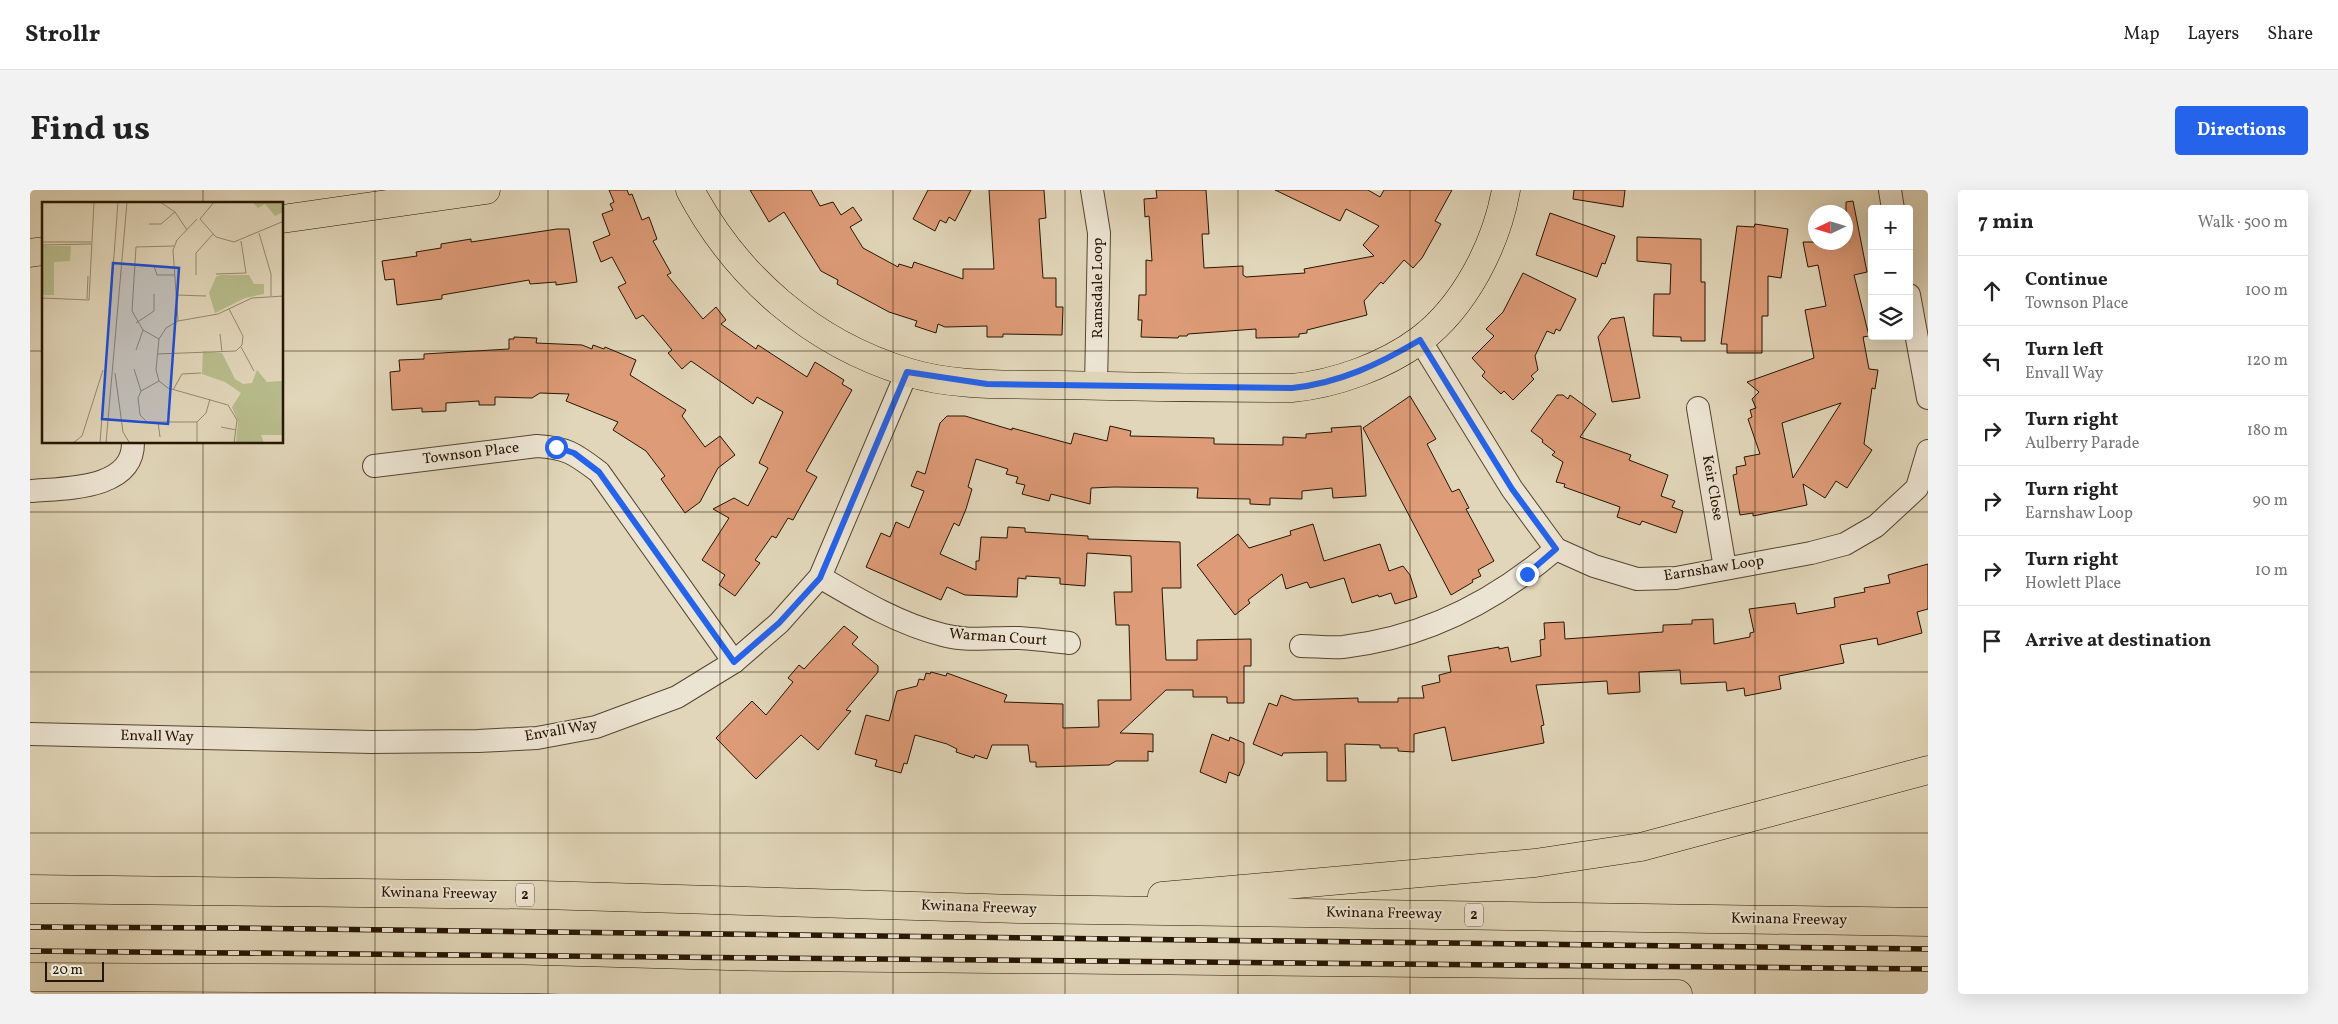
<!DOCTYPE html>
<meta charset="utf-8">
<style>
body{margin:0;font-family:Vollkorn,serif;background:#f2f2f2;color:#222}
.controls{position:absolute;right:15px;top:15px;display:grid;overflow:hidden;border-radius:5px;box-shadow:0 5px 20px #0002}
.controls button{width:45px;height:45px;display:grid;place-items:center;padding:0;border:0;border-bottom:1px solid #e0e0e0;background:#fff;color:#222;font:25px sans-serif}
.compass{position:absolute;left:1778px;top:15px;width:45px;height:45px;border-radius:50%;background:#fff;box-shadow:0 5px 20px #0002;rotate:266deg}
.scale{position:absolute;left:15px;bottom:12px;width:59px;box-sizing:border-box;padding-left:5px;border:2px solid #261501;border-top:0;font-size:14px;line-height:18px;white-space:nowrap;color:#261501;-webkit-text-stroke:4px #ece4d2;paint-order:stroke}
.stop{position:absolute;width:15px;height:15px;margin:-11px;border:4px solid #2563eb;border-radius:50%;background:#fff}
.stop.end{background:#2563eb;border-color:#fff;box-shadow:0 1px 5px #0008}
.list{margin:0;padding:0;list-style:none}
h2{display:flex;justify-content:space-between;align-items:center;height:65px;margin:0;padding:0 20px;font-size:21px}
h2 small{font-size:16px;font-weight:400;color:#767676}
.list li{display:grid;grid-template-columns:32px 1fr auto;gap:15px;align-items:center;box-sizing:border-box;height:70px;padding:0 20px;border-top:1px solid #e0e0e0}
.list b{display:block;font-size:19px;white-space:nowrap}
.list p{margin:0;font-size:16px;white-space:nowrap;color:#767676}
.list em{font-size:16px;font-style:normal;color:#767676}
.icon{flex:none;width:28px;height:28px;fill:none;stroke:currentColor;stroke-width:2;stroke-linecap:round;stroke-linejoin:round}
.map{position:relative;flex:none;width:1898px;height:804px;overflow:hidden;border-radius:5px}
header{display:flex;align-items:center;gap:30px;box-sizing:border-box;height:70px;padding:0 25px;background:#fff;border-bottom:1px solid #e0e0e0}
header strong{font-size:24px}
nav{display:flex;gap:28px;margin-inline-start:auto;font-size:18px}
.intro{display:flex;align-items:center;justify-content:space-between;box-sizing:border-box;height:120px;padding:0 30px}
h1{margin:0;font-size:35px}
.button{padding:12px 22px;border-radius:5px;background:#2563eb;color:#fff;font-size:18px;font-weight:700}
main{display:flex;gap:30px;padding:0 30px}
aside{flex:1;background:#fff;border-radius:5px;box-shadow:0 5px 20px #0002}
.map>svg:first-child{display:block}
.building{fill:#dd9b77;stroke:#261501;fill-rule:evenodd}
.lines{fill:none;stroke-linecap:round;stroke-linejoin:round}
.minor-casing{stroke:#55452f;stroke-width:24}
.major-casing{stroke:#261501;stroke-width:29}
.highway-casing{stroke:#261501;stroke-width:29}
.minor{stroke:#ece4d2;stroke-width:22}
.major{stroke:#e1d6b9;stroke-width:28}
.highway{stroke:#e1d6b9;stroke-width:28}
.rail-casing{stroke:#261501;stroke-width:5.5}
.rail{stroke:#ece4d2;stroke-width:4;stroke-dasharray:11;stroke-linecap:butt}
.route{stroke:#2563eb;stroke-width:6}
.grid{fill:none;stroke:#261501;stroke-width:1;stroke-opacity:0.55}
.labels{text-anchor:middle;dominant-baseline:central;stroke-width:4;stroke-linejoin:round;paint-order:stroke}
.shield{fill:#ece4d2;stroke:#615340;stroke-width:1}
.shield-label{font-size:14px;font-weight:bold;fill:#261501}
.street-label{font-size:15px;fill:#261501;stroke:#ece4d2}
.inset-road{fill:none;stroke:#96896f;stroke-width:1}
.view{fill:#1d4ed8;fill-opacity:0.15;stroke:#1d4ed8;stroke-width:2.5}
.inset-edge{fill:none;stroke:#261501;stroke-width:2.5}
</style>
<header>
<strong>Strollr</strong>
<nav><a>Map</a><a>Layers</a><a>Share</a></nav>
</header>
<div class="intro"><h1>Find us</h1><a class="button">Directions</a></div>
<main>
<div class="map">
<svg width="1898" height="804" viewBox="0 0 1898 804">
<rect width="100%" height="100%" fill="#e1d6b9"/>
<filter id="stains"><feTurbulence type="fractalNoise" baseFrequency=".004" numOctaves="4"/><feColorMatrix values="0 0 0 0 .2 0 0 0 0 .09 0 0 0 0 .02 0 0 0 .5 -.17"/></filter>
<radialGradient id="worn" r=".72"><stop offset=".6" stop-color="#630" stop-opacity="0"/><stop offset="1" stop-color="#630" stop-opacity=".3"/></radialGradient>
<g class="building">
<path d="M579,0H597L599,5L602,4L612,30L619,27L627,49L623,51L641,83L637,85L673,129L686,117L696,130L691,134L726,159L728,155L777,187L785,172L814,190L812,194L822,200L776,281L787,287L778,303L763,330L758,328L746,348L742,346L725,370L730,373L705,406L689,395L695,385L672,370L699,328L683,319L704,308L718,316L738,278L729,273L753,222L727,207L723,214L661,171L652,179L638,163L642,160L613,125L606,129L588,97L596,93L582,67L571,72L563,52L580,45L572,24L583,20L580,14L584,12Z"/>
<path d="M720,0H781L790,16L803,12L811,25L823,17L832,30L820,37L833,58L868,77L869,74L882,78L884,72L933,89V79H964L959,0H1014L1016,28L1009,29L1013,88H1026V117H1033L1032,145L973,144V147H957V136L915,137L908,134L906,143L885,136L887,131L859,122L807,94L808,90L791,81L754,22L739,32Z"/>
<path d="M898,0H941L925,31L919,27L916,33L910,30L905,41L883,29Z"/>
<path d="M1126,0H1176L1179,44H1172L1174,78L1213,76V85L1216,87L1275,83L1274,79L1344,66L1333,55L1349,36L1316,19L1310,31L1245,0H1338L1350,7L1354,0H1422L1405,31L1411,34L1392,68L1383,78L1374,70L1353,94L1351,92L1334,111L1337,125L1277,140V143L1269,144V147L1226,148V139L1158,144L1157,146H1149L1148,148L1111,147L1112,130H1108L1109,105H1116V70L1122,71L1119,26L1115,27L1114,9L1127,8Z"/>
<path d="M1544,0H1595L1593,17L1543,9Z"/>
<path d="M1823,11L1837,82L1824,85L1839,146L1833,147L1839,179L1848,180L1845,199L1842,198L1834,254L1842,260L1817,298L1806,291L1795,308L1773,294L1777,315L1723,326V323L1710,325L1703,285L1707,284L1706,277L1716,275L1714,267L1730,264L1718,229L1722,227L1720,220L1726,218L1722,209L1729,202L1717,192L1784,168L1775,120L1796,116L1788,75L1778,77L1773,52H1816V12ZM1811,213L1763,288L1752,233Z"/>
<path d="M1520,23L1585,46L1575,74L1572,73L1567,87L1506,65Z"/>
<path d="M1725,34L1758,39L1751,88L1738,86V126H1732V163H1697V154H1691L1707,36L1724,37Z"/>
<path d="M527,39H539L547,92L526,95V92L500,94L499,90L412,105V109L367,115L364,89L355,90L352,71L387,66L386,62L411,58V54L441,49V52Z"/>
<path d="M1607,47L1671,49V92H1675V151H1651V147L1623,146L1624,104H1640L1641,74L1607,71Z"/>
<path d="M1493,83L1546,109L1530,141L1526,139L1524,144L1517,141L1505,166L1508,180L1501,186L1504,189L1483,210L1474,201L1471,204L1452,186L1455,182L1442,168L1464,146L1456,139L1473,122Z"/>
<path d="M1594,127L1610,208L1582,212L1568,147L1581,129Z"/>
<path d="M484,147L507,148L506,153L552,155L562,159L563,155L574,159L575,157L606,170L600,185L656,220L652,226L675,257L690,246L705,265L688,278L670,312L655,323L631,289L635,286L616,261L583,240L588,232L536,211L539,204L510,203L502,208L465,207V215H449V211L416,213V221L392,222V218L362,220L360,182L370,181L369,170L394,169V164L479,159V149H484Z"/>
<path d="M1527,205H1533L1538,209L1540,205L1566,224L1550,247L1601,265L1599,270L1638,285L1631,306L1645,311L1642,317L1653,321L1646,343L1612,331L1610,335L1587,327L1590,317L1534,297L1535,294L1526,292L1533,272L1522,265L1525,262L1512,252L1513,250L1501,241Z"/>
<path d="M1380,206L1406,249L1397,254L1422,302L1429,299L1439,318L1436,319L1464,371L1448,380L1451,386L1442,390L1443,392L1421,405L1333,238Z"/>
<path d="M917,226H935L982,240V238L1041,254L1044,243L1077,251L1080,236L1101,241L1100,246L1184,248V254L1253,255V247L1276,248V244L1302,242L1301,238L1331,236L1336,306L1303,308L1302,298L1272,301V309L1240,308V315L1220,314V309L1167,308L1168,298L1084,297L1061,298L1060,314L1021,304L1019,311L992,304L995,295L986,293L988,287L976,284L978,279L946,269L938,297L942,299L936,319L929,336L924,333L910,364L946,380V371H949L951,347L977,348L978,337L995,338V342L1058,346V349L1150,352L1151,398H1132L1136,470H1167V450L1221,449V476H1214V513H1197V507H1163V500H1136L1090,543L1123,544V562L1118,561V571H1086L1079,575L1006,577V572H1000L998,555H962L957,569L945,565L944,568L926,562L927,559L917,554L885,545L877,574L874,573L871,583L845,576L847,570L825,564L836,525L859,531L867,501L887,496L889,489L894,490L896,483L900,484L901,482L916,486L917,483L977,505L974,512L1033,514V538L1069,537L1068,510H1101L1099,435H1086L1084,402H1102L1101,366L1057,363L1055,396L1030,394V388L996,386V389L988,388L987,407L935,405L917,397L911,410L836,377L851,343L860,347L866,332L879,338L894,301L881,296L887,281L895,284L910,233Z"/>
<path d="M1283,334L1294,371L1350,354L1359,381L1373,376L1380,385L1387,407L1365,414L1361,403L1349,407L1348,405L1322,413L1314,388L1280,398L1277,392L1256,399L1252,384L1218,410L1220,413L1205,425L1167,375L1208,344L1219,358L1261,345L1260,341Z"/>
<path d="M1898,374V419L1887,422L1892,443L1848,455L1847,448L1810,455L1814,473L1749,486L1751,499L1715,506L1714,498L1697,501L1696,492L1651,494L1650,480L1609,482L1610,502L1578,504L1577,491L1506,495L1514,535L1511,536L1514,553L1422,571L1415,537L1384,544V562L1368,561V558H1350V555L1315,554L1316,591H1297V562L1253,563L1252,566L1223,554L1239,513L1247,516L1251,505L1264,510L1328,508V512H1368V508H1394L1392,496L1410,492L1409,485L1421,482L1418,466L1469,457V459L1478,457L1481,472L1511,466L1510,450L1515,449L1514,433L1534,432L1535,449L1633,442V435L1662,434V430L1683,429L1684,454L1720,447V443L1724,442L1719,419L1765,413L1767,424L1805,417L1804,408L1835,402L1834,398L1860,393L1858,385Z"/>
<path d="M814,436L828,447L822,454L848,476V482L816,520L821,521L788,560L771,545L726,589L686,548L722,511L736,525L763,492L758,488L769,475L774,479Z"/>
<path d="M1182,544L1199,551L1200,547L1214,553V573L1209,586L1199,582L1196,593L1170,582Z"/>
</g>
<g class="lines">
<g class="minor-casing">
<g id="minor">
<path d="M1062,0L1069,43L1066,196"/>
<path d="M1860,0L1863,19"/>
<path d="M1879,105L1898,208"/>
<path d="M1390,150L1482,299L1526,359L1564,376L1607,389L1646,388L1781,363L1815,354L1846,336L1887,298L1898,261"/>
<path d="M1668,218L1695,378"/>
<path d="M344,276L507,256C538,258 545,264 569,282L704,472"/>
<path d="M2,301C35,298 104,300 103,252"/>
<path d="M790,387C829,410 869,434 913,445C939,452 964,447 989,448C1006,449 1022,451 1039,453"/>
<path d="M1271,456C1284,456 1299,458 1313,457C1395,448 1464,412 1526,359"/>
<path d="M0,544L341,552L448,551L507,548L566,537L647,507L704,472L749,433L790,387L877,182"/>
</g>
</g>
<g class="major-casing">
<g id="major">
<path d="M660,0C706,87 782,153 877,182C925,197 979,194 1028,195C1106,197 1184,198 1262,198C1305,194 1355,176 1390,150C1435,116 1466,55 1476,0"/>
<path d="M252,29L456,0"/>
<path d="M0,63L14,61"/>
</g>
</g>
<g class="highway-casing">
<g id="highway">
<path d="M0,699L511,705L990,719L1898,732"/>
<path d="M1132,706L1505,673L1611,657L1898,580"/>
<path d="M0,787L493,789L716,795L1648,804"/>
</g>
</g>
<use href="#minor" class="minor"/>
<use href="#major" class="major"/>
<use href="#highway" class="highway"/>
<g class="rail-casing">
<g id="rail">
<path d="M0,737L199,738L1898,759"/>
<path d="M0,761L1898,779"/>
</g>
</g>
<use href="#rail" class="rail"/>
</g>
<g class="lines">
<path class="route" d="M526,257L544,263L569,282L704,472L749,433L790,388L877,182L957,194L1262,198C1310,193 1349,174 1390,150L1482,299L1526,359L1497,384"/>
</g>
<path class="grid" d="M173,0V14M345,0V804M518,0V804M690,0V804M863,0V804M1035,0V804M1208,0V804M1380,0V804M1553,0V804M1725,0V804M0,161H14M252,161H1898M173,252V804M0,322H1898M0,482H1898M0,643H1898"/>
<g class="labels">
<g class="shield">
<rect x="486" y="693.5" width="18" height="23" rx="4"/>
<rect x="1435" y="713.5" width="18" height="23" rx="4"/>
</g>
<g class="shield-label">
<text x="495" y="705">2</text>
<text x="1444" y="725">2</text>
</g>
<g class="street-label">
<text transform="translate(1068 98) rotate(-90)">Ramsdale Loop</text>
<text transform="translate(441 264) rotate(-7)">Townson Place</text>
<text transform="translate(1682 298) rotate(80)">Keir Close</text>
<text transform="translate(1684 379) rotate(-9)">Earnshaw Loop</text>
<text transform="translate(968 448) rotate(4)">Warman Court</text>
<text transform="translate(531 541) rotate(-10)">Envall Way</text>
<text transform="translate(127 547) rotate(1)">Envall Way</text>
<text transform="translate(409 704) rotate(1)">Kwinana Freeway</text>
<text transform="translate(949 718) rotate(2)">Kwinana Freeway</text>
<text transform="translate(1354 724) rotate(1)">Kwinana Freeway</text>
<text transform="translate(1759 730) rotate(1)">Kwinana Freeway</text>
</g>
</g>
<g transform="translate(12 12)">
<rect width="241" height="241" fill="#e1d6b9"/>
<path d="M210,0H241V10L233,14L223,2L216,6ZM0,44H29L28,59L12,60V93H0ZM179,73H207L212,82H222V92L203,96L173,111L167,91L174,75ZM161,149L180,151L193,177L201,182L210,181L215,168L225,180L240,179L241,175V233H219L222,241H194L196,220L190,205L199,191L183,180L160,172Z" fill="#b8bc8c"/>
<path class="inset-road" d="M118,0L133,10L145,28M158,17L174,35L192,40L242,19M158,17L172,0M107,22H119L133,10M217,31L229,72V94M0,40H49M0,43L49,42M112,64L115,73H133M174,72L204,71L199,39M154,73V51L171,32M134,93L164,94M0,96L47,98L52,0M45,97L46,74M136,119L131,48L135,38L155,17M94,121L112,109V92M178,132L180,150M117,137L101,128L90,109L94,45L132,44M199,145L212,169M94,148L101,128M115,152L194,149L200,143L201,134L187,107M92,167L99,189M73,171L81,230L87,240M117,179L99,189L96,196L98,213L105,220H155L164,211L168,197M131,188L140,172L159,171M116,220L118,235M155,220V241M179,225L194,228M31,241L40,234L61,168M43,241H102M58,241L76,0M64,241L85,0M192,241L195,218L186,203L126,186L117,179L114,168L117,137L124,126L136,119L176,112L210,96L242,94"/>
<path class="view" d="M71,61L137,66L126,222L60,217Z"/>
<rect width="241" height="241" class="inset-edge"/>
</g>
<rect width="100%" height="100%" filter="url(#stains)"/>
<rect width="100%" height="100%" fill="url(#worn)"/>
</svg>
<div class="controls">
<button>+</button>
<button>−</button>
<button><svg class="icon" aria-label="layers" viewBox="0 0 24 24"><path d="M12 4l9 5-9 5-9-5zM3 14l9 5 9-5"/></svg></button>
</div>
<svg class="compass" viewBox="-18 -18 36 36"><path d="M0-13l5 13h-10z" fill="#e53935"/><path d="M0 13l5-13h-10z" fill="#767676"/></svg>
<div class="scale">20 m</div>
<div class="stop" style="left:526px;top:257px"></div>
<div class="stop end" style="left:1497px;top:384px"></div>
</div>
<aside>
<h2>7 min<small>Walk · 500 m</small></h2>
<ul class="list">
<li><svg class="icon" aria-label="ahead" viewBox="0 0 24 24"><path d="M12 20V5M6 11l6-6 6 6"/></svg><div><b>Continue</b><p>Townson Place</p></div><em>100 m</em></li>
<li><svg class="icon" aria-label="left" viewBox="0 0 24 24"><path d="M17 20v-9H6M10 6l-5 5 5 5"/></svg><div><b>Turn left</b><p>Envall Way</p></div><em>120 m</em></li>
<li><svg class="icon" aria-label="right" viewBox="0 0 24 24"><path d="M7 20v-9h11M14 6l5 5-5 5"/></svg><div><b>Turn right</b><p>Aulberry Parade</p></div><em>180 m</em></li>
<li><svg class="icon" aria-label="right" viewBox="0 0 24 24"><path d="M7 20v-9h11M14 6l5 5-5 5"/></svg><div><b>Turn right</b><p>Earnshaw Loop</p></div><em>90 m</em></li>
<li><svg class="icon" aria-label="right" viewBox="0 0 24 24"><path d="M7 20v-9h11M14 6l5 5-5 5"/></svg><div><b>Turn right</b><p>Howlett Place</p></div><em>10 m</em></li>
<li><svg class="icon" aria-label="arrive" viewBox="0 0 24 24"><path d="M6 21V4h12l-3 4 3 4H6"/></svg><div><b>Arrive at destination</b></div></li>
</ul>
</aside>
</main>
